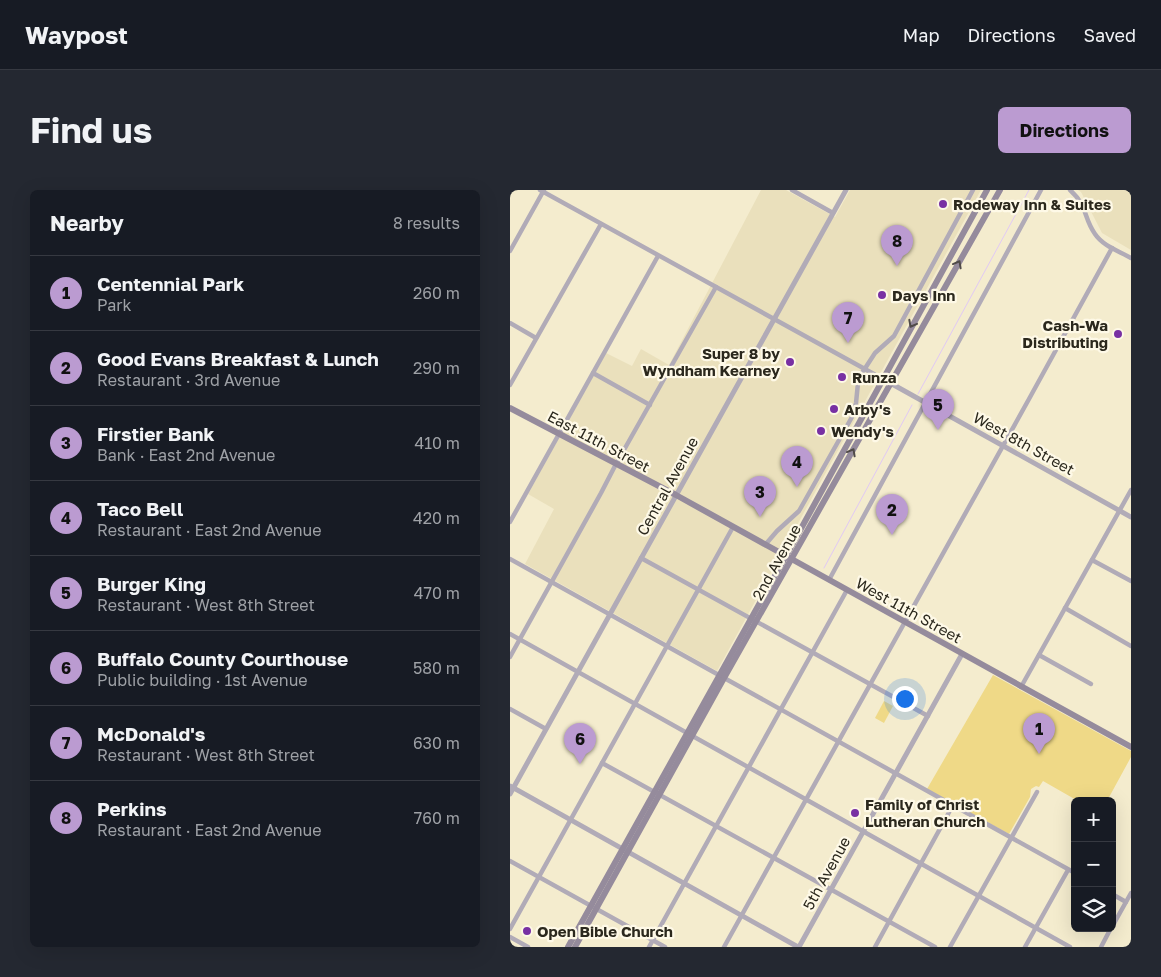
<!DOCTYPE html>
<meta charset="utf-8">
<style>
body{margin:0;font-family:"Golos Text",sans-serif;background:#242831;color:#f1f3f6}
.controls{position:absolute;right:15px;bottom:15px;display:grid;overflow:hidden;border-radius:8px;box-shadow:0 5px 20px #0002}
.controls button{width:45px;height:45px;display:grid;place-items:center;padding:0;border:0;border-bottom:1px solid #363941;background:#171b24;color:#f1f3f6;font:25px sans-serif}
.you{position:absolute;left:394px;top:508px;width:18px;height:18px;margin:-12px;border:4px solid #fff;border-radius:50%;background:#1a73e8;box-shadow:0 0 0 8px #1a73e833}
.badge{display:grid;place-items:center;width:32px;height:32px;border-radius:50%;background:#bb9bd1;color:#111;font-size:16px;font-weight:700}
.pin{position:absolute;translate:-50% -41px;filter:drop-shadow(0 1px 2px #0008)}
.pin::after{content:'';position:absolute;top:26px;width:18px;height:15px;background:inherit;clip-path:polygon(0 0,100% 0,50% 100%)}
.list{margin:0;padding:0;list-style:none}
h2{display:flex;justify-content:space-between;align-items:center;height:65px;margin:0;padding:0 20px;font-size:21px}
h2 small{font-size:16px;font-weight:400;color:#9ea1a6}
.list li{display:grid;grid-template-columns:32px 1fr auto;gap:15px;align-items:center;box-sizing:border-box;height:75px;padding:0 20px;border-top:1px solid #363941}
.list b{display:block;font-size:19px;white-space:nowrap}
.list p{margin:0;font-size:16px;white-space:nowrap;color:#9ea1a6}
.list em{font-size:16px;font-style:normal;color:#9ea1a6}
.icon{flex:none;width:28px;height:28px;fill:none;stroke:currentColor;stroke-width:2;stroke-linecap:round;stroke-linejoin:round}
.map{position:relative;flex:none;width:621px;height:757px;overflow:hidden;border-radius:8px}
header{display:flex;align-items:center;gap:30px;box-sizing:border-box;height:70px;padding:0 25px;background:#171b24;border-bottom:1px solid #363941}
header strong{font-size:24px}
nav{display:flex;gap:28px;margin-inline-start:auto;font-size:18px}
.intro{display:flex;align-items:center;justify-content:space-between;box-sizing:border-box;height:120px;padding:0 30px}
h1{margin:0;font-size:35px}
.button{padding:12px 22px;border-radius:8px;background:#bb9bd1;color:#111;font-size:18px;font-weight:700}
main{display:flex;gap:30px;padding:0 30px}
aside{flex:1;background:#171b24;border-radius:8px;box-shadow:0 5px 20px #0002}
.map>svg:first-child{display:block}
.built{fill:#eae0bc}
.green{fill:#efd987}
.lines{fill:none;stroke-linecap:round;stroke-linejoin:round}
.stream{stroke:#e1c9f5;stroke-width:1}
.minor{stroke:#b1abb7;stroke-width:4.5}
.tertiary{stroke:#b1abb7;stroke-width:5}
.secondary{stroke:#958b9c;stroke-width:6}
.oneway{stroke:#504b49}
.poi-dot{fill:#7830a3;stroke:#fef9e7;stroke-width:2}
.labels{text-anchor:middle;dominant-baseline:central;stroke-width:4.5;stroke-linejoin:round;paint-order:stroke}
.poi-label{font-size:15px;font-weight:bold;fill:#2b281d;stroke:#fef9e7;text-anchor:start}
.street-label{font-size:15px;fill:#2b281d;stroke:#fef9e7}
</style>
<header>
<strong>Waypost</strong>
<nav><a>Map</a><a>Directions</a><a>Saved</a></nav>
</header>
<div class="intro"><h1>Find us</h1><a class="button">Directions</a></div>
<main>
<aside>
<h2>Nearby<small>8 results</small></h2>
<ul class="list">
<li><span class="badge">1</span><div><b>Centennial Park</b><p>Park</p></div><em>260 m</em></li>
<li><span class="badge">2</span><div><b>Good Evans Breakfast &amp; Lunch</b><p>Restaurant · 3rd Avenue</p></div><em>290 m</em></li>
<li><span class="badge">3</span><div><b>Firstier Bank</b><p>Bank · East 2nd Avenue</p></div><em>410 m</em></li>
<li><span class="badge">4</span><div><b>Taco Bell</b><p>Restaurant · East 2nd Avenue</p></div><em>420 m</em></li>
<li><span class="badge">5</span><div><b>Burger King</b><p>Restaurant · West 8th Street</p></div><em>470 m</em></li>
<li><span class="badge">6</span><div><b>Buffalo County Courthouse</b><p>Public building · 1st Avenue</p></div><em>580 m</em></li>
<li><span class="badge">7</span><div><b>McDonald's</b><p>Restaurant · West 8th Street</p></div><em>630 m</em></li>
<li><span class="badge">8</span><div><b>Perkins</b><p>Restaurant · East 2nd Avenue</p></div><em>760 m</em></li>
</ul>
</aside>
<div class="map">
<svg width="621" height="757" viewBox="0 0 621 757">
<rect width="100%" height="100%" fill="#f4ecce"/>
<g class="built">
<path d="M251,0H276L325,27L340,0H471L207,481L15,374L44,319L18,304L96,163L122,176L131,159L159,175Z"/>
<path d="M568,0H621V60L592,43L571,2Z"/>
</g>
<g class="green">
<path d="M483,485L621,561V567L597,611H568L533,591L529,597L526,596L521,599L520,607L499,644L417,599Z"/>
<path d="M374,511L383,516L374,533L365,528Z"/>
</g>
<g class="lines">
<g class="stream">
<path d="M408,204L519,0"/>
<path d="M314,378L402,215"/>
</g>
<g class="minor">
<path d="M30,0L373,189"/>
<path d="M282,0L323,23"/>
<path d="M560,0C578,16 573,27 585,44C593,56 609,61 621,68"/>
<path d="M0,61L34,0"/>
<path d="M0,133L26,148"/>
<path d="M83,183L140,215"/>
<path d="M0,195L91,34"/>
<path d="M0,332L148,66"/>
<path d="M255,355L267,341L289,321L342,227L346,213L348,193L352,183L365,163L384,146L463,0"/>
<path d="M131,368L418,526"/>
<path d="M0,369L565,683"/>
<path d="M582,370L621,391"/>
<path d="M319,390L531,0"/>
<path d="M555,418L621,456"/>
<path d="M0,444L560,757"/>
<path d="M529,465L581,494"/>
<path d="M0,467L91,303L106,274L206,97"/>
<path d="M511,497L621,300"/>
<path d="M0,519L36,539"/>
<path d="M92,573L425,757"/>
<path d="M0,671L155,757"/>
<path d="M602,704L616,712"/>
<path d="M602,737L621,703"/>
<path d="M0,739L223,337"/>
<path d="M0,747L18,757"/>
<path d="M139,757L337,400"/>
<path d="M214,757L519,209L602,58"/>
<path d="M365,757L443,615"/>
<path d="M440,757L527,602"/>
<path d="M515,757L558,680"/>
<path d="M591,757L601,738"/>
</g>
<g class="tertiary">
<path d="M373,189L621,327"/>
<path d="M0,596L288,757"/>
<path d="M0,604L336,0"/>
<path d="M289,757L452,464"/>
</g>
<g class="secondary">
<path d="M0,218L166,305L621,557"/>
<path d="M58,757L276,366L477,0"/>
<path d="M65,757L214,488L490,0"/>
</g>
</g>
<defs><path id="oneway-chevron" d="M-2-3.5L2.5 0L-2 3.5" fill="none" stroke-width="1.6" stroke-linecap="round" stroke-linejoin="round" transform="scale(1.25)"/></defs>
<g class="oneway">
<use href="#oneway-chevron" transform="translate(448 74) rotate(-61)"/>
<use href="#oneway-chevron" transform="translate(402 134) rotate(118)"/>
<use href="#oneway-chevron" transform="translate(342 262) rotate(-61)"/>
</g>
<g class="poi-dot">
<circle cx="433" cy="14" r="5"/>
<circle cx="372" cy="105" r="5"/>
<circle cx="608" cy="144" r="5"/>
<circle cx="280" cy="172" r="5"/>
<circle cx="332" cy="187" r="5"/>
<circle cx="324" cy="219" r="5"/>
<circle cx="311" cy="241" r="5"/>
<circle cx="345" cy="623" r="5"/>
<circle cx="17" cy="741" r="5"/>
</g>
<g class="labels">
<g class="poi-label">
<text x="443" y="14">Rodeway Inn &amp; Suites</text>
<text x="382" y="105">Days Inn</text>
<text x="598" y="135" text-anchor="end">Cash-Wa<tspan x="598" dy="17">Distributing</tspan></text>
<text x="270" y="163" text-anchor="end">Super 8 by<tspan x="270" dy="17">Wyndham Kearney</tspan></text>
<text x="342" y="187">Runza</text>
<text x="334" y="219">Arby's</text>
<text x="321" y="241">Wendy's</text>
<text x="355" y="614">Family of Christ<tspan x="355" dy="17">Lutheran Church</tspan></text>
<text x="27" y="741">Open Bible Church</text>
</g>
<g class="street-label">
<text transform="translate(89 251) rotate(28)">East 11th Street</text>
<text transform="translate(514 253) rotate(29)">West 8th Street</text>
<text transform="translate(157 296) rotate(-61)">Central Avenue</text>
<text transform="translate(266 372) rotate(-61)">2nd Avenue</text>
<text transform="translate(399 420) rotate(29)">West 11th Street</text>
<text transform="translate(316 683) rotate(-61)">5th Avenue</text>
</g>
</g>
</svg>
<div class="controls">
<button>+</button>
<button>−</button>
<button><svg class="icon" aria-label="layers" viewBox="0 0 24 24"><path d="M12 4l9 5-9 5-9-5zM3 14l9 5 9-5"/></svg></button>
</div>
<div class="you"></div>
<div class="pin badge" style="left:529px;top:564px">1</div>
<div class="pin badge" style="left:382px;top:345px">2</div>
<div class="pin badge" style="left:250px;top:327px">3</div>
<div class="pin badge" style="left:287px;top:297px">4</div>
<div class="pin badge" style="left:428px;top:240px">5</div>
<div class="pin badge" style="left:70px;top:574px">6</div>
<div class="pin badge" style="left:338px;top:153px">7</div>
<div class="pin badge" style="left:387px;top:76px">8</div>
</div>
</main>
